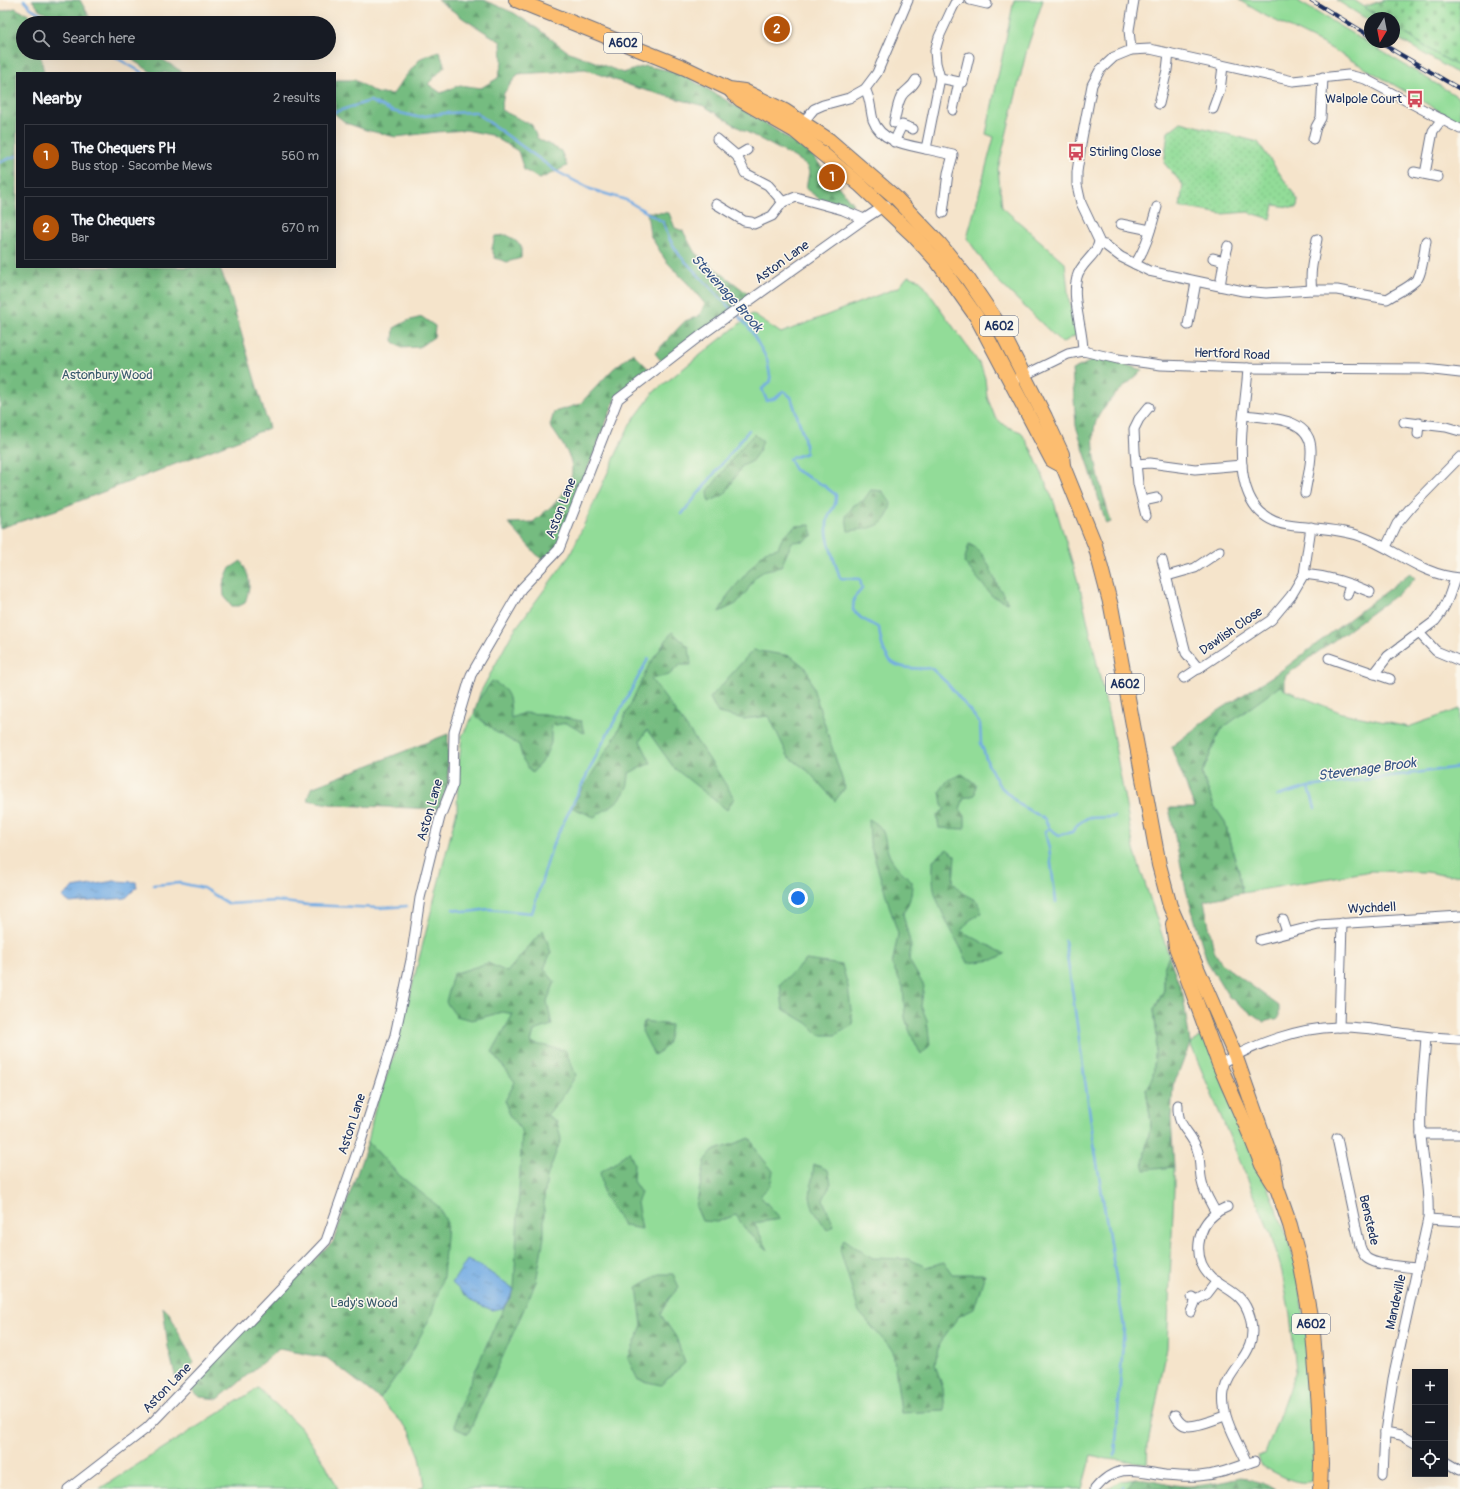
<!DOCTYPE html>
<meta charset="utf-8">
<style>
body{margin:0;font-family:Pangolin,sans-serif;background:#20242c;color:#f1f3f6}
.controls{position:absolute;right:12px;bottom:12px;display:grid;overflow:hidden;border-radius:0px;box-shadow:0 4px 16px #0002}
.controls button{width:36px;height:36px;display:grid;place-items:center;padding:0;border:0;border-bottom:1px solid #363941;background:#171b24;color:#f1f3f6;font:20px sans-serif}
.compass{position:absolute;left:1364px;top:12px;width:36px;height:36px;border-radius:50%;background:#171b24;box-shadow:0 4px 16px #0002;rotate:190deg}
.you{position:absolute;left:798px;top:898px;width:14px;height:14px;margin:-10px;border:3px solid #fff;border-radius:50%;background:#1a73e8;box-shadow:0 0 0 6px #1a73e833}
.badge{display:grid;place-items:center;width:26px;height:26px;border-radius:50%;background:#b45309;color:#fff;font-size:13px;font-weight:700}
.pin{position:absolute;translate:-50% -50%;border:2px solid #fff;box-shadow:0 1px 4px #0006}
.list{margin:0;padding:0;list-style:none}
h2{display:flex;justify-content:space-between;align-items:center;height:52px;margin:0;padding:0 16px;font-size:17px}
h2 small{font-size:13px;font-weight:400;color:#9ea1a6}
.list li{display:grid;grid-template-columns:26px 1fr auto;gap:12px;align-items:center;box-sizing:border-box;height:64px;margin:0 8px 8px;padding:0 8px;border:1px solid #363941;border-radius:0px}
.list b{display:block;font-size:15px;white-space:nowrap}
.list p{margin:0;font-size:13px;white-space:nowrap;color:#9ea1a6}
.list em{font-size:13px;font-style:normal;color:#9ea1a6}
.icon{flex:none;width:22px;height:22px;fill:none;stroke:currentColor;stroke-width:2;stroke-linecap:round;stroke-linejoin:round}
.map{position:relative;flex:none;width:1460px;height:1489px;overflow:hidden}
.search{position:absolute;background:#171b24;box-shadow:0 4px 16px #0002;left:16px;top:16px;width:320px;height:44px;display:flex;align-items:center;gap:10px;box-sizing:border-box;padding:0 14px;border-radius:22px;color:#9ea1a6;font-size:15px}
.panel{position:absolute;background:#171b24;box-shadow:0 4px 16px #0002;left:16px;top:72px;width:320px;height:196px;border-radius:0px}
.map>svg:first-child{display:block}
.green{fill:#92dc98;stroke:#56867b}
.forest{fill:url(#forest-firs);stroke:#48766f}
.cemetery{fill:url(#cemetery-stones);stroke:#56867b}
.park{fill:url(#park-dots);stroke:#56867b}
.water{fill:url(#water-ripples);stroke:#476ea0}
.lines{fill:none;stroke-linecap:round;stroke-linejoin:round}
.stream{stroke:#73ace3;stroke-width:2.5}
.minor-casing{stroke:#676e84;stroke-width:11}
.highway-casing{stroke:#676e84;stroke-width:16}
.minor{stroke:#fff;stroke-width:9}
.highway{stroke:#fcbd6f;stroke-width:14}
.rail-casing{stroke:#1b2f5e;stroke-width:4}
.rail{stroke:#fbf7ec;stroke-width:2.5;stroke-dasharray:8;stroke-linecap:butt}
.labels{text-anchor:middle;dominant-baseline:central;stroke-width:3;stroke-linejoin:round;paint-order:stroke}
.shield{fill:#fbf7ec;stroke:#5e6b89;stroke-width:1}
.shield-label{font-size:12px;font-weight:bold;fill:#1b2f5e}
.poi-label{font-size:13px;fill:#1b2f5e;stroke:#fbf7ec;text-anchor:end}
.street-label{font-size:13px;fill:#1b2f5e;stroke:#fbf7ec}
.park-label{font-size:13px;fill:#395a6c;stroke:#fbf7ec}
.water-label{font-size:14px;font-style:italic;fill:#355486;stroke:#fbf7ec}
</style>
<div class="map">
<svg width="1460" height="1489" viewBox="0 0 1460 1489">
<defs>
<pattern id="forest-firs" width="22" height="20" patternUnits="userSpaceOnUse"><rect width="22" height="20" fill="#75bc80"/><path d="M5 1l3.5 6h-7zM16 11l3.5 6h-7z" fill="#5f996c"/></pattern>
<pattern id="cemetery-stones" width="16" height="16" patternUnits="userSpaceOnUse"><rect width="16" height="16" fill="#92dc98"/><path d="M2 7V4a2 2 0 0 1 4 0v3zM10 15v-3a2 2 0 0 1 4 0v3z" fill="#7dbd85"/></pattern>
<pattern id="park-dots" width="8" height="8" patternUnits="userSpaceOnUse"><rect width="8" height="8" fill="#92dc98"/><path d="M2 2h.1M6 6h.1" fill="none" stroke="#7dbd85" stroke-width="1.8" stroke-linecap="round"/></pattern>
<pattern id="water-ripples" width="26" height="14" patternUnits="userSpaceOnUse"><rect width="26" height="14" fill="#73ace3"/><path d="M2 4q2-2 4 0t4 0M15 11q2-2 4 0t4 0" fill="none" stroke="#5e8cbb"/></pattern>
</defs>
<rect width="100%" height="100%" fill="#fbf7ec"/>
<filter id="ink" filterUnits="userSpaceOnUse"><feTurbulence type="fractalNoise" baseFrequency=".025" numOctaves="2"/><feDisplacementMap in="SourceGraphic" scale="8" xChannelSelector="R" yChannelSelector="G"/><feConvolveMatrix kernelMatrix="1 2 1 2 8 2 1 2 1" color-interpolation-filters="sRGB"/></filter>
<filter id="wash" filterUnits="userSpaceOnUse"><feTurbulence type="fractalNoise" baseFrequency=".012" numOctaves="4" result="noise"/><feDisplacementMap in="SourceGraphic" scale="16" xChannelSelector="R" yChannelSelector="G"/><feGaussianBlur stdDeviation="0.9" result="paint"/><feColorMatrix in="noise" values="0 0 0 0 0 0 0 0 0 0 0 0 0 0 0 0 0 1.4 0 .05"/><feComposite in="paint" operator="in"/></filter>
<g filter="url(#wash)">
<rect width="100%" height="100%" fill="#f5e4cb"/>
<g class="green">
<path d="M1014,0H1043L1027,49L998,169L1002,207L1065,263L1069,301L1078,334L1062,343L994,277L967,238L994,137L986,134Z"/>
<path d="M1239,0H1296L1460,98V123L1325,45L1266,16Z"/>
<path d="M1336,0H1354L1381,18H1370V21Z"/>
<path d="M1394,26L1435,53L1460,67V75L1394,36Z"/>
<path d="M908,276L920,280L981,366L985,378L987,397L995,417L1005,426L1021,432L1032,451L1054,502L1081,592L1113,735L1134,850L1169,956L1164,968V990L1154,1010L1157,1036L1153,1077L1146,1089L1151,1123L1143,1162L1145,1169L1174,1167V1189L1167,1348L1148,1444L1147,1463L1107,1459L1091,1455L1082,1489H419L425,1485L420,1457L410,1431L380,1399L408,1359L399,1175L368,1142L374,1112L395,1053L457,810L458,773L462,736L474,714L480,693L513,632L570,555L630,424L655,391L752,314L781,333L899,287Z"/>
<path d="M1280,685L1285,690L1342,713L1408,727L1460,709V874L1449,876L1426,872L1371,871L1242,893L1239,872L1231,847L1225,822L1214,806L1202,774L1220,730Z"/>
<path d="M1204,1035L1273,1201L1287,1236L1295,1264L1311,1358L1316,1479C1301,1489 1278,1474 1264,1467L1261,1465L1258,1455L1265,1454L1296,1370L1290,1314L1281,1268L1271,1235L1190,1043Z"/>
<path d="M258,1388L300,1427L326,1465L338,1489H99Z"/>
<path d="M1136,1479L1130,1483L1127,1489H1107L1120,1481Z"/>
</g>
<g class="forest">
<path d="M32,0H80L93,23H64L39,9Z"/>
<path d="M438,0H484L514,13L538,29L567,51L623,73L645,66L678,72L765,123L811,154L853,204L841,209L828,205L806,189L809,172L807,166L794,157L743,130L704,106L637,88L585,69L552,72L518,74L504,93L501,110L532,125L537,138L561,151L567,166L540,179L524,170L518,151L491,135L466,130L436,132L396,137L366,130L346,123L335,114V80H355L376,93L393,94L405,77L421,58L439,51L445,66L428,84L441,93L460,85L481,88L498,78L502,62L501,42L464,19Z"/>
<path d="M15,8L30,16L32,23H23V53H40L44,73H17V267H219L228,288L269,428L56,510L0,528V12Z"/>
<path d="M130,53H152L184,73H153L134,61Z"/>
<path d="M647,212L669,213L675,228L683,231L695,253L752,297L662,362L655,353L685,321L699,316L705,304L689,285L666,261L650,235Z"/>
<path d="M507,235L521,245V258L507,262L495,258L492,249L495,236Z"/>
<path d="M422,317L435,326L434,337L419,347L401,348L393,341L394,328L407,321Z"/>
<path d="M633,353L649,369L616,397L556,549L545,561L536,554L508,523L533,522C554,504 584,483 567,452C562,443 556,434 550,426L554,412L580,404L613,369Z"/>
<path d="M1100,357L1143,370C1128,384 1108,398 1098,417C1085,440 1104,497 1111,522L1106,524L1088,463L1076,426L1072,370Z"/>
<path d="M754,434L763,441L759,451L751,462L742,466L725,494L709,502L708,491L740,449Z"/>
<path d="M871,490L882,491L891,503C887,529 871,528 848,531L846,516L854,505L863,501Z"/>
<path d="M810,525L813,535L804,541L792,542L781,567L766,570L755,577L747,591L736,604L719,612L728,595L765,551L778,548L783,536L796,526Z"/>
<path d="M969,544C985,551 990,569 997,584C1000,590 1005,596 1008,603L992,596L964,562Z"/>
<path d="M241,561C251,579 251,584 245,603L239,606H232L224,596L223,584L229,569Z"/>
<path d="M1410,573L1415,578L1407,587L1285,676V690L1280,686L1220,730L1202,774L1214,806L1225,822L1231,847L1239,872L1242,893L1204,901L1214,951L1222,964L1279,1006V1018L1264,1022L1229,997L1207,961L1186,890L1169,808H1195L1171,747L1218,711L1285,668Z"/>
<path d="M672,632L689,647L691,665H680L669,675L651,679C680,718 709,756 734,798L727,810L674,768L647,730L640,741L651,763L629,773C629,798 614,804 594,817L571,807L614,739L649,665Z"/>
<path d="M753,650L791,656L807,669L845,788L835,801L808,771L788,756L769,716L744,719L718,713L710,698Z"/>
<path d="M492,681C511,691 510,698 511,718L523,713L545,714L581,721L584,733L566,723L551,726V743L544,759L532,773L523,760L519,745L496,732L474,714L478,700Z"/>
<path d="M448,734V786L438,809L335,805L307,800L311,788Z"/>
<path d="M962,774L976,784L975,795L964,798L960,809L965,816V829L939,828L937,815L945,809L942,804L940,791L948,780Z"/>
<path d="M869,819C887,829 883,835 888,852C892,864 903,873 912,881C912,895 910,902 903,914L911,946L909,960L924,986L921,1006L927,1020L930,1045L921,1055L910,1032L905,1018L903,987L892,965L898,934L870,844Z"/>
<path d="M947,849L955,856L953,882L962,893L977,901L982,913L970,920L961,931L1005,954L993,960L968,963C958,941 944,920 936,897C932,885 933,872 933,860Z"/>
<path d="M543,930L551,952L544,969L555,982L547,1001L552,1025L534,1031L531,1043L565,1050L576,1075L562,1098L547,1115L557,1122L561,1139L547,1177L544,1199V1237L536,1282L468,1434L455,1428L456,1415L496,1323L514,1290L522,1131L509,1115L505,1101L515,1082L492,1052L513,1014L503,1012L472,1020L456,1016L446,1002L453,974L488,963L507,972Z"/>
<path d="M1169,956L1183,995L1190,1043L1178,1075L1173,1085L1171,1119L1174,1167L1145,1170L1143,1162L1151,1123L1146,1089L1153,1076L1157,1036L1154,1010L1164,990V968Z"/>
<path d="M806,960L842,965L848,986L853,1025L835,1035H819L807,1023L783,1009L780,984Z"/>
<path d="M644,1021L671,1025C669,1041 669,1047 654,1055L642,1031Z"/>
<path d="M750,1138L758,1153L773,1171L770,1186L760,1196L781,1219L754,1223L768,1250L745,1229L736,1215L717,1222L702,1221L696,1207L705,1161L713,1151Z"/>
<path d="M368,1142L399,1175L439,1207L447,1223L443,1277L431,1316L408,1359L380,1399L327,1358L279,1349L218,1399L200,1397L189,1387L279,1293L333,1242Z"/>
<path d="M629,1151L634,1164L633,1181L641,1193L637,1203L642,1229L624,1226L604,1196L600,1172L612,1165Z"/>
<path d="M814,1164L828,1170L831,1183L823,1200L834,1225L827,1230L813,1209L810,1197Z"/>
<path d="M844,1239L871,1258L909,1259L926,1267L944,1262L952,1274H985L974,1309L958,1317L939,1344L935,1364L943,1388L945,1411L901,1413L893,1351L859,1312L840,1250Z"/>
<path d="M659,1274H673L679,1287L668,1300L661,1315L676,1337L685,1363L661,1385L638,1380L628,1359L642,1325L637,1287Z"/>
<path d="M163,1307L169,1313L194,1363L176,1379L168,1347Z"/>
<path d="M1239,1478C1253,1479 1264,1481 1276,1489H1127C1130,1484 1132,1479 1138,1479C1153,1478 1168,1485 1184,1486C1199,1487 1224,1482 1239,1478Z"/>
</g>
<path class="cemetery" d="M1384,0H1460V67L1435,53L1394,26V18H1381L1364,7Z"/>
<path class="park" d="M1181,122L1258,142L1298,200L1297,208L1274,205L1271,219L1248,212L1222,214L1180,207L1183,185L1164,163L1168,132Z"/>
<g class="water">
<path d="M114,881L136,882L137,887L126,898L70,903L62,897L73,888Z"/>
<path d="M467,1260L484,1268L514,1290L503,1308L492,1310L473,1302L452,1283Z"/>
</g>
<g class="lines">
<g class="stream">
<path d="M24,0L31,8L57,23"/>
<path d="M108,53L143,73"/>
<path d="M335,112L370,101L392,111L417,117L446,113L475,112L556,171L590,189L626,200L663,222L670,240L680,256L732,310"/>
<path d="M0,162L16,156"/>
<path d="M736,313L750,329L767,359L771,381L762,389L767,401L776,398L783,391L791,397L804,437L806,453L789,459L795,470L823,485L836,495C836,510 831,507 828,518C823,535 835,561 840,578L860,579L862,589L854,598L853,610L861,618L879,628C883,664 894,671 931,668L947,683L972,713L980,724L981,743L988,764L999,785L1020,805L1045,819L1049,828L1059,835L1072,832L1078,824L1087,818L1115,817"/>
<path d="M682,514L749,430"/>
<path d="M1309,787L1315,808"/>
<path d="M1277,796L1309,787L1460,767"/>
<path d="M1049,828L1045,832L1049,848L1056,902"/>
<path d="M153,885L180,883L203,888L229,904L275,901L308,905L380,908L407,906"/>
<path d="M453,909L468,912L489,909L532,913L553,844L601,746L648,659"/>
<path d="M1065,941L1096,1157L1124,1327L1115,1456"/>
<path d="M1123,1489V1487"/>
</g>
</g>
</g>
<g filter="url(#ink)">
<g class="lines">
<g class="minor-casing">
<g id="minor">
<path d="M970,0L987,4"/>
<path d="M1131,50L1129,30L1134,0"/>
<path d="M940,78L959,82L953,110"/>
<path d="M959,82H963L969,57"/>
<path d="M865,89C871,99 870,109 873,120C881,142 907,145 926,149L940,78L936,63L935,51L939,37L952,9L955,3L959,0"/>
<path d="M1159,104L1167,70L1169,53"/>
<path d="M1213,109L1220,90L1223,66"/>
<path d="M894,123C896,115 897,105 901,97C905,89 911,90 916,80"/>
<path d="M800,126L814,109L823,105L849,98L865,89L877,73L908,0"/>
<path d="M717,139L737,156L745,173L768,185L783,202L796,197L843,210L864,219"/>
<path d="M1313,139L1316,127L1321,118L1323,77"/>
<path d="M894,142L902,125L913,129"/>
<path d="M926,149L953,155L948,173L943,213"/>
<path d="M737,156L747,150"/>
<path d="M1414,172L1438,177"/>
<path d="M1425,174L1433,131L1442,119"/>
<path d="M716,204L744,221L751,222L754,224L772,216L783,202"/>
<path d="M1121,224L1150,230"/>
<path d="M1099,244L1105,245L1121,257L1149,271L1243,291L1266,293L1312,290H1337L1387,299C1396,293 1411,287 1418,278C1423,270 1424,250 1426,241"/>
<path d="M1213,258L1224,261"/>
<path d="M1135,264C1147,247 1151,227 1157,207"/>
<path d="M1220,286L1224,261L1228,246"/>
<path d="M1312,290C1309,272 1314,256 1317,239"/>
<path d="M1188,325L1196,282"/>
<path d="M1083,351C1083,329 1071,298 1077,277C1080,263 1098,255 1099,241L1081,203L1077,185V172L1082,138L1092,85L1100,70L1114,57L1131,50L1150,49L1293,81L1348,75L1365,79L1460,129"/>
<path d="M1248,368C1246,412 1222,505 1279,523C1288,526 1297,526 1306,527C1324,529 1343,530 1360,536C1395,548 1420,575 1460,578"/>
<path d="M1019,378L1068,354L1083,351L1118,359L1161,365L1248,368L1425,369L1460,373"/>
<path d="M1244,415C1270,418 1313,417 1311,453C1311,466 1307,480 1305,493"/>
<path d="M1404,422L1446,427L1460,431"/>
<path d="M1418,434L1419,423"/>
<path d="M1136,464L1150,463L1195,469L1242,465"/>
<path d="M1143,501L1157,498"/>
<path d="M1146,516L1138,484L1135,451L1134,429L1139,419L1149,407"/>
<path d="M1386,547L1397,524L1412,506L1460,457"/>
<path d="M1162,560L1186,653L1199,669"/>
<path d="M1304,574C1326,576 1350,583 1370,592"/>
<path d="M1167,576L1195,568L1220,551"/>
<path d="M1347,595L1350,585"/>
<path d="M1419,633L1436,651L1460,661"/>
<path d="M1329,658L1390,679"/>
<path d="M1374,674L1388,656L1435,621C1446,608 1450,594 1455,578"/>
<path d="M1184,678L1271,620L1291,596L1304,574L1311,527"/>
<path d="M1283,920L1287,932"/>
<path d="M1260,940L1318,925L1460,916"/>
<path d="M1339,1027L1342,923"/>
<path d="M1219,1064C1256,1044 1295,1028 1338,1027C1361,1026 1385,1031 1408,1034C1425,1037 1443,1038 1460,1039"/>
<path d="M1178,1105C1177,1128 1190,1130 1197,1149C1201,1159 1199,1171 1202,1182C1204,1193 1211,1203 1216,1213"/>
<path d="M1421,1134H1460"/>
<path d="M1337,1138L1360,1246C1362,1251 1363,1256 1368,1259C1379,1266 1403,1266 1416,1268"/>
<path d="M1227,1207C1223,1209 1219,1210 1216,1213C1196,1228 1192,1259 1211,1277C1228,1292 1243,1292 1250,1317C1260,1355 1230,1363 1224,1392C1220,1415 1238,1443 1247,1463"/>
<path d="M1428,1219L1460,1221"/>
<path d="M1196,1300L1207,1294L1217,1281"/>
<path d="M1191,1312L1196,1300L1192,1297"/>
<path d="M1175,1415C1177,1419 1180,1423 1184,1425C1192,1429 1215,1419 1225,1416"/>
<path d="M1385,1432L1401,1435L1415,1443"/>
<path d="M1445,1461L1460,1470"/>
<path d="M1383,1475L1385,1432L1393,1379L1428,1219C1430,1190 1423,1163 1421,1134C1419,1102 1424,1069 1426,1037"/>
<path d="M68,1489L147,1428L326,1241L362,1138L395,1035L411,960L420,898L440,817L453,784L454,732L471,675L521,589L559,549L618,399L700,336L864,219L886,205"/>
<path d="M1095,1489C1117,1462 1137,1471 1165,1475C1176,1476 1188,1477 1199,1476C1219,1475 1236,1467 1255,1461"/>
</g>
</g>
<g class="highway-casing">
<g id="highway">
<path d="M516,0L685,68L729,89L744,91L785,111L829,140L895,197L939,243L968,279L995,319L1045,417L1062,454L1063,466L1095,545L1111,606L1159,865L1170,906L1235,1055L1273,1163L1277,1188L1290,1225L1301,1266L1313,1333L1319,1407L1321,1464L1320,1489"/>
<path d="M732,92L741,100L795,131L859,184L914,236L937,261L976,316L1052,460L1063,466"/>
<path d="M1173,924L1176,947L1219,1064L1250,1135L1262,1165L1274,1184"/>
</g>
</g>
<use href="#minor" class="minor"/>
<use href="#highway" class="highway"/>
<g class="rail-casing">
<g id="rail">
<path d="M1311,0L1370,36"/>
<path d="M1379,42L1460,89"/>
</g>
</g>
<use href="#rail" class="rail"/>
</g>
</g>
<defs>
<g id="bus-bare" transform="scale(1.38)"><path d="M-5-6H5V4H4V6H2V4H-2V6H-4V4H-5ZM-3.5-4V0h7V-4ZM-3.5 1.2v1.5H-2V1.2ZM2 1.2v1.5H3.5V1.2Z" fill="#d1495b" stroke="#fbf7ec" stroke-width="2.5" paint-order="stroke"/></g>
</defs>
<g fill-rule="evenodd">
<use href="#bus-bare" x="1415" y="99"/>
<use href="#bus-bare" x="1076" y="152"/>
</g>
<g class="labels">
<g class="shield">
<rect x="604" y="33" width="38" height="20" rx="3"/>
<rect x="980" y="316" width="38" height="20" rx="3"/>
<rect x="1106" y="674" width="38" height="20" rx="3"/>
<rect x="1292" y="1314" width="38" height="20" rx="3"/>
</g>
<g class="shield-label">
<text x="623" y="43">A602</text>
<text x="999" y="326">A602</text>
<text x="1125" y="684">A602</text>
<text x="1311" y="1324">A602</text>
</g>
<g class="poi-label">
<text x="1402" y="99">Walpole Court</text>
<text x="1089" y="152" text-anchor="start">Stirling Close</text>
</g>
<g class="street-label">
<text transform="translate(782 262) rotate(-36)">Aston Lane</text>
<text transform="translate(1232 354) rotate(2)">Hertford Road</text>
<text transform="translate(561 508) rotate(-69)">Aston Lane</text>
<text transform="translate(1231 631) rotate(-35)">Dawlish Close</text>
<text transform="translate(430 810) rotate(-74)">Aston Lane</text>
<text transform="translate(1372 908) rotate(-3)">Wychdell</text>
<text transform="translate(352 1124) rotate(-72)">Aston Lane</text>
<text transform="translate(1369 1220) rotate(77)">Benstede</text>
<text transform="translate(1396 1302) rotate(-78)">Mandeville</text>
<text transform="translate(167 1388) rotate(-46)">Aston Lane</text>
</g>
<g class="park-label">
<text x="107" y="375">Astonbury Wood</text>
<text x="364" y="1303">Lady's Wood</text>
</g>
<g class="water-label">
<text transform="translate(727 293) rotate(48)">Stevenage Brook</text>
<text transform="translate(1367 769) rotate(-8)">Stevenage Brook</text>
</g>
</g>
</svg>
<div class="controls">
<button>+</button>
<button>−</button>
<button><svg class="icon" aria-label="locate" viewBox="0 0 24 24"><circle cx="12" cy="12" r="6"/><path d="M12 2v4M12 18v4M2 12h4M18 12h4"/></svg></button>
</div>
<svg class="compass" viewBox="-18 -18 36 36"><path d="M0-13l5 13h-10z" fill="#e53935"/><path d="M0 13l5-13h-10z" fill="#9ea1a6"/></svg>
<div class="you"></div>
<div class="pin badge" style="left:832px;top:177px">1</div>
<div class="pin badge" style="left:777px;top:29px">2</div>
<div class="search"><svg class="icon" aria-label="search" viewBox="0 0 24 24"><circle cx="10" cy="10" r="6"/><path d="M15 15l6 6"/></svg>Search here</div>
<section class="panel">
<h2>Nearby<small>2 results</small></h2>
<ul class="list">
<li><span class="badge">1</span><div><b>The Chequers PH</b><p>Bus stop · Sacombe Mews</p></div><em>560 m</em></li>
<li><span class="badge">2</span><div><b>The Chequers</b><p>Bar</p></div><em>670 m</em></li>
</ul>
</section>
</div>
